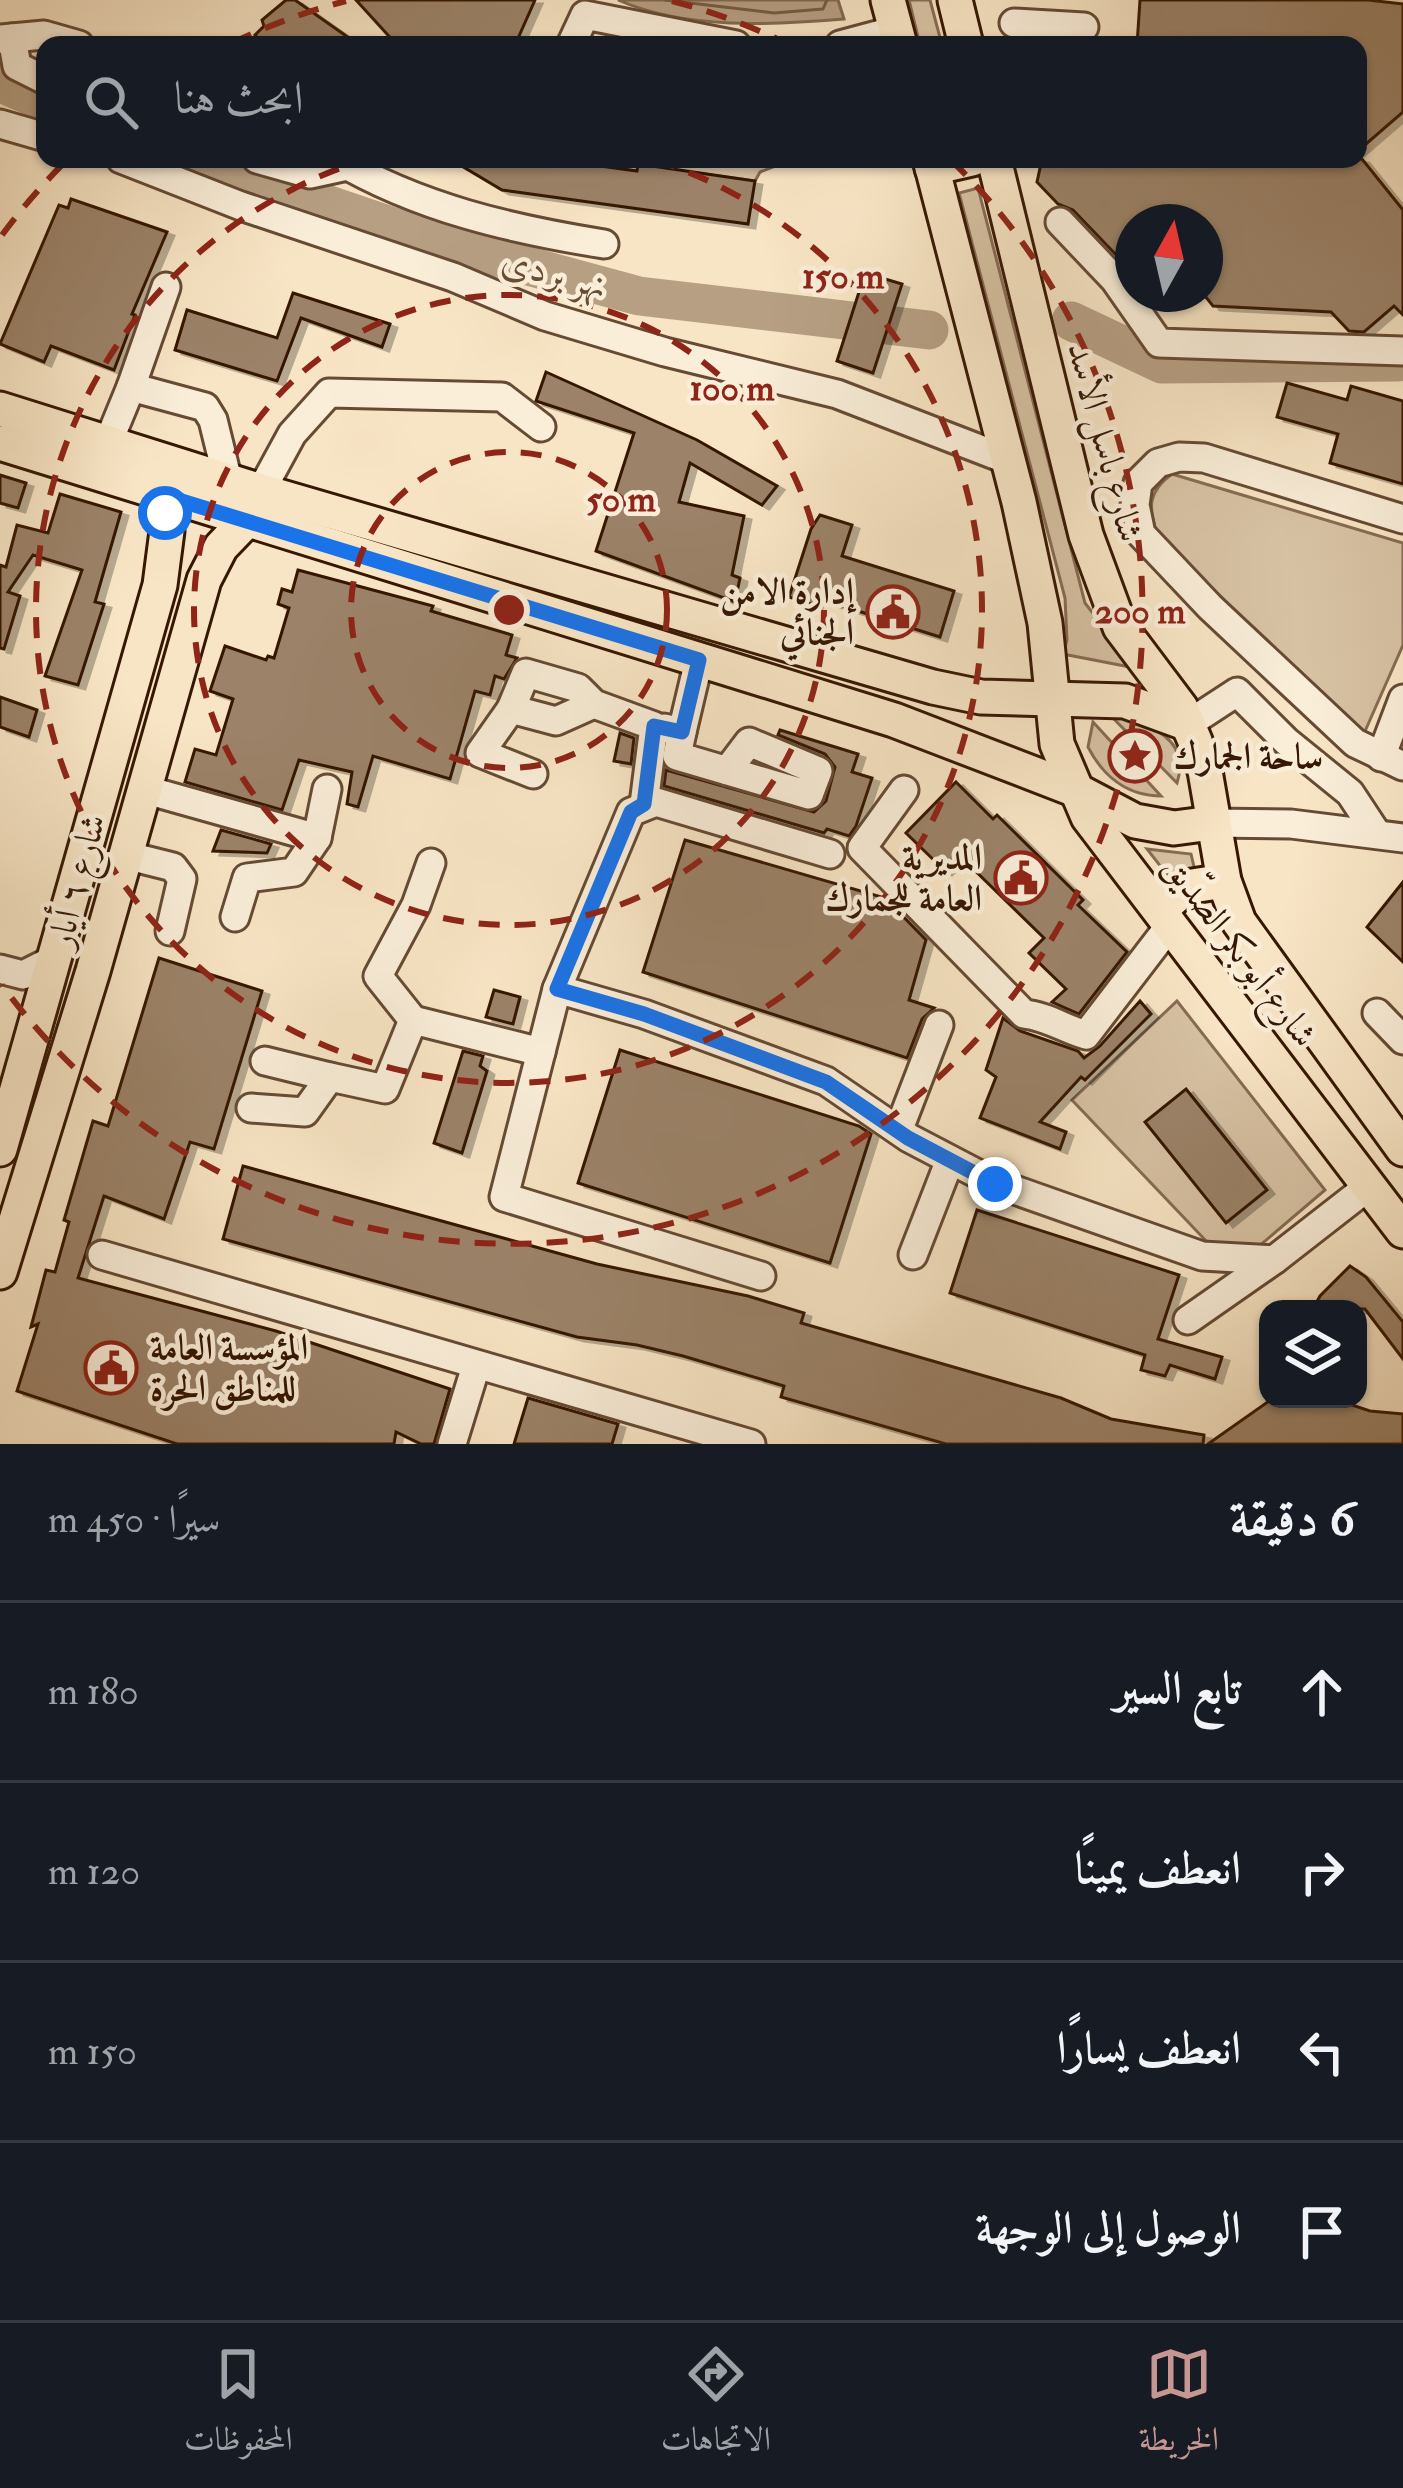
<!DOCTYPE html>
<html lang="ar">
<meta charset="utf-8">
<style>
body{margin:0;font-family:"IM FELL Double Pica",Amiri,serif;background:#20242c;color:#f1f3f6;direction:rtl}
.controls{position:absolute;right:36px;bottom:36px;display:grid;overflow:hidden;border-radius:24px;box-shadow:0 3px 9px #0004}
.controls button{width:108px;height:108px;display:grid;place-items:center;padding:0;border:0;border-bottom:3px solid #363941;background:#171b24;color:#f1f3f6;font:60px sans-serif}
.compass{position:absolute;left:1115px;top:204px;width:108px;height:108px;border-radius:50%;background:#171b24;box-shadow:0 3px 9px #0004;rotate:8deg}
.stop{position:absolute;width:36px;height:36px;margin:-27px;border:9px solid #1a73e8;border-radius:50%;background:#fff}
.stop.end{background:#1a73e8;border-color:#fff;box-shadow:0 3px 12px #0008}
.list{margin:0;padding:0;list-style:none}
h2{display:flex;justify-content:space-between;align-items:center;height:156px;margin:0;padding:0 48px;font-size:51px}
h2 small{font-size:39px;font-weight:400;color:#9ea1a6}
.list li{display:grid;grid-template-columns:78px 1fr auto;gap:36px;align-items:center;box-sizing:border-box;height:180px;padding:0 48px;border-top:3px solid #363941}
.list b{display:block;font-size:45px;white-space:nowrap}
.list em{font-size:39px;font-style:normal;color:#9ea1a6}
.icon{flex:none;width:66px;height:66px;fill:none;stroke:currentColor;stroke-width:2;stroke-linecap:round;stroke-linejoin:round}
.map{position:relative;flex:none;width:1403px;height:1444px;overflow:hidden;direction:ltr}
.search{position:absolute;background:#171b24;box-shadow:0 3px 9px #0004;left:36px;right:36px;top:36px;height:132px;display:flex;align-items:center;gap:30px;box-sizing:border-box;padding:0 42px;border-radius:24px;color:#9ea1a6;font-size:45px}
.sheet{height:876px;background:#171b24}
nav{display:flex;justify-content:space-around;align-items:center;box-sizing:border-box;height:168px;border-top:3px solid #363941;background:#171b24;font-size:33px;color:#9ea1a6}
nav a{display:grid;justify-items:center;gap:6px}
nav .on{color:#c59692}
.map>svg:first-child{display:block}
.green{fill:#d7c2a4;stroke:#866c54;stroke-width:3}
.water{fill:#b69f83;stroke:#836950;stroke-width:3}
.lines{fill:none;stroke-linecap:round;stroke-linejoin:round}
.shore{stroke:#765b43;stroke-width:3}
.river{stroke:#b69f83;stroke-width:39}
.building{fill:#9b8268;stroke:#361703;stroke-width:3;filter:url(#shadow)}
.minor-casing{stroke:#664a34;stroke-width:33}
.major-casing{stroke:#361703;stroke-width:39}
.minor{stroke:#faeed9;stroke-width:27}
.major{stroke:#f8e5c5;stroke-width:33}
.route{stroke:#1a73e8;stroke-width:15}
.ring{fill:none;stroke:#8f2418;stroke-width:6;stroke-dasharray:21 15}
.labels{text-anchor:middle;dominant-baseline:central;stroke-width:9;stroke-linejoin:round;paint-order:stroke}
.street-label{font-size:36px;fill:#361703;stroke:#faeed9}
.poi-label{font-size:36px;font-weight:bold;fill:#361703;stroke:#faeed9;text-anchor:end}
.water-label{font-size:39px;font-style:italic;fill:#694d36;stroke:#faeed9}
.centre{fill:#8f2418;stroke:#faeed9;stroke-width:6}
.ring-label{font-size:36px;text-anchor:middle;font-weight:bold;fill:#8f2418;stroke:#faeed9;stroke-width:9;stroke-linejoin:round;paint-order:stroke}
</style>
<div class="map">
<svg width="1403" height="1444" viewBox="0 0 1403 1444">
<defs>
<filter id="shadow"><feDropShadow dx="7" dy="4" stdDeviation="0" flood-color="#0004"/></filter>
</defs>
<rect width="100%" height="100%" fill="#f8e5c5"/>
<filter id="stains"><feTurbulence type="fractalNoise" baseFrequency=".00167" numOctaves="4"/><feColorMatrix values="0 0 0 0 .2 0 0 0 0 .09 0 0 0 0 .02 0 0 0 .5 -.17"/></filter>
<radialGradient id="worn" r=".72"><stop offset=".6" stop-color="#630" stop-opacity="0"/><stop offset="1" stop-color="#630" stop-opacity=".3"/></radialGradient>
<g class="green">
<path d="M909,0H930L942,45H920Z"/>
<path d="M558,159H782L781,164L760,172L755,181L639,165L637,171Z"/>
<path d="M978,188L1085,603L1135,668L1063,654L1067,640L1065,598L959,193Z"/>
<path d="M1172,474L1403,543V645L1362,738L1157,533C1148,508 1148,491 1172,474Z"/>
<path d="M1107,712C1141,723 1193,734 1177,783Z"/>
<path d="M1093,722L1161,796C1127,796 1103,776 1088,747Z"/>
<path d="M1147,849L1191,854L1195,871L1172,881Z"/>
<path d="M1177,1001L1325,1190L1251,1253L1209,1244L1072,1100Z"/>
</g>
<path class="water" d="M618,0H838L844,19C772,25 686,30 618,0Z"/>
<g class="lines">
<path class="shore" d="M665,0L774,13L823,9L827,0"/>
<g class="river">
<path d="M6,85L45,102"/>
<path d="M193,159L432,240L639,296L929,330"/>
<path d="M1071,321L1162,364L1398,362"/>
</g>
</g>
<g class="building">
<path d="M286,0H295L359,45H265L255,35L264,26L262,20Z"/>
<path d="M356,0H535L515,45H397Z"/>
<path d="M1140,0H1368L1403,4V112L1358,151V45H1137Z"/>
<path d="M450,159H549L637,171L638,164L755,181L748,224L502,190Z"/>
<path d="M1042,159L1129,164V159H1362L1403,210V315L1394,306L1364,332L1349,331L1331,312L1213,306L1205,296V222H1133V261L1121,260L1073,210L1058,204L1037,182Z"/>
<path d="M71,199L167,232L132,314L135,315L114,370L51,346L44,362L0,344L59,205L68,208Z"/>
<path d="M865,273L902,284L873,373L837,361Z"/>
<path d="M293,293L390,324L382,347L301,318L277,381L175,350L187,310L277,338Z"/>
<path d="M546,372L697,440L777,486L762,505L690,463L679,502L744,516L732,575L740,578L735,602L596,551L634,433L536,401Z"/>
<path d="M1287,383L1347,400L1351,386L1403,401V484L1330,463L1338,434L1277,417Z"/>
<path d="M0,475L26,483L18,508L0,503Z"/>
<path d="M60,494L121,512L95,602L104,604L78,685L45,676L82,570L33,555L8,592L20,596L4,649L0,648V565L6,567L17,525L48,533Z"/>
<path d="M820,515L852,525L842,556L954,591L940,637L817,598L815,605L789,597L811,529Z"/>
<path d="M298,570L433,606L431,611L512,635L506,655L517,658L504,679L495,676L490,695L475,691L450,779L373,756L358,807L347,804L352,772L299,760L282,810L185,782L195,749L216,755L233,699L210,691L225,646L266,660L268,656L274,658L289,608L278,604L282,589L292,592Z"/>
<path d="M0,697L37,710L29,737L0,727Z"/>
<path d="M780,730L858,754L852,772L872,778L856,826L849,836L827,829L824,833L664,786L666,770L814,812L826,801L835,767L825,754L778,735Z"/>
<path d="M620,733L634,738L631,764L614,761Z"/>
<path d="M956,782L993,819L997,815L1083,900L1078,905L1127,952L1079,1014L1052,1002L1066,989L1029,953L1044,938L960,856L945,871L906,833Z"/>
<path d="M221,830L271,844L267,853L213,851Z"/>
<path d="M685,840L885,898L926,940L909,1000L934,1008L922,1019L907,1058L643,972Z"/>
<path d="M1403,882V962L1367,927Z"/>
<path d="M159,958L262,991L214,1149L190,1142L164,1219L104,1196L78,1278L276,1331L450,1389L434,1444H421L396,1432L394,1444H177L17,1391L38,1324L31,1327L46,1270L55,1272L69,1222L64,1220L93,1121L108,1126Z"/>
<path d="M494,990L520,997L513,1024L486,1017Z"/>
<path d="M1140,1001L1151,1014L1085,1080L1081,1077L1040,1122L1066,1132L1060,1149L980,1118L996,1077L986,1070L1003,1018L1020,1031L1078,1051L1084,1058L1100,1046Z"/>
<path d="M620,1050L859,1126L871,1134L830,1263L578,1183Z"/>
<path d="M463,1051L483,1056L480,1066L487,1071L462,1153L434,1143Z"/>
<path d="M1186,1089L1267,1190L1226,1223L1145,1122Z"/>
<path d="M243,1166L597,1264L748,1296L804,1313L801,1323L1061,1398L1111,1419L1204,1435L1203,1444H946L781,1397L784,1386L683,1356L637,1345L577,1337L223,1239Z"/>
<path d="M977,1210L1179,1275L1158,1339L1222,1357L1215,1379L1170,1365L1165,1376L1141,1370L1145,1355L950,1293Z"/>
<path d="M1350,1266L1366,1277L1403,1322V1359L1365,1309H1313L1320,1296Z"/>
<path d="M528,1398L618,1424L612,1444H514Z"/>
<path d="M1272,1399H1334L1370,1411L1403,1414V1444H1208Z"/>
</g>
<g class="lines">
<g class="minor-casing">
<g id="minor">
<path d="M1014,23L1084,27"/>
<path d="M12,38L17,66L45,80"/>
<path d="M0,39L44,35L79,45"/>
<path d="M571,45L585,15L736,45"/>
<path d="M840,45L896,30"/>
<path d="M0,124L45,137"/>
<path d="M121,159L241,206L453,277L545,316L665,352L837,394L1008,460"/>
<path d="M257,159L310,174L347,166"/>
<path d="M336,159C419,208 511,229 604,244"/>
<path d="M1060,222L1115,280L1159,343L1403,351"/>
<path d="M131,387L166,287"/>
<path d="M108,443L131,387L205,407L213,420L228,481"/>
<path d="M261,491L292,434L329,393L502,397L541,427"/>
<path d="M1403,519L1204,458L1179,457L1158,463L1138,483L1135,505L1141,534L1210,607L1355,743L1403,766"/>
<path d="M594,704L556,721L511,709L526,673L578,688L594,704L654,726L644,804"/>
<path d="M511,709L480,753L533,774"/>
<path d="M1188,724L1237,692L1286,741L1350,793L1377,834"/>
<path d="M664,728L682,732L699,660"/>
<path d="M682,732L677,756L809,795L818,771L749,742L727,771"/>
<path d="M1381,757L1403,699"/>
<path d="M143,789L317,838"/>
<path d="M904,790L862,848L1024,1014C1046,1016 1065,1029 1086,1035L1171,924"/>
<path d="M1212,823L1291,824L1403,838"/>
<path d="M125,855L173,867L182,879L170,931"/>
<path d="M235,917L247,878L294,872L317,838L327,789"/>
<path d="M0,969L23,975L55,959"/>
<path d="M557,989L644,1014L826,1081L909,1138L995,1183L1202,1256L1274,1260L1369,1186"/>
<path d="M1377,1013L1403,1040"/>
<path d="M413,1020L378,976L416,905L431,863"/>
<path d="M265,1061L330,1077"/>
<path d="M251,1108L305,1112L330,1077L385,1089L413,1020L541,1052"/>
<path d="M899,1129L939,1025"/>
<path d="M102,1255L751,1444"/>
<path d="M913,1255L950,1160"/>
<path d="M761,1276L504,1197L557,989L631,812L656,802L830,854"/>
<path d="M1188,1320L1274,1260"/>
<path d="M452,1444L476,1366"/>
</g>
</g>
<g class="major-casing">
<g id="major">
<path d="M888,0L900,45"/>
<path d="M955,0L966,45"/>
<path d="M930,159L1019,502L1045,623L1057,744L1088,817L1403,1231"/>
<path d="M994,159L1086,535L1120,627L1181,708L1195,741L1205,771L1224,881L1239,922L1403,1149"/>
<path d="M932,168L972,159"/>
<path d="M0,409L261,491L933,687L981,697L1125,701L1188,724"/>
<path d="M0,443L894,720L1076,790L1135,821L1174,828L1212,823"/>
<path d="M1160,910L1186,887L1224,881"/>
<path d="M0,1149L160,585L167,531L162,495"/>
<path d="M0,1272L93,971L204,580L221,547L246,521"/>
</g>
</g>
<use href="#minor" class="minor"/>
<use href="#major" class="major"/>
</g>
<g class="lines">
<path class="route" d="M165,513L162,495L699,660L682,732L654,726L644,804L631,812L557,989L644,1014L826,1082L908,1138L995,1184"/>
</g>
<g class="ring">
<circle cx="509" cy="610" r="158"/>
<circle cx="509" cy="610" r="315"/>
<path d="M655 160A473 473 0 1 1 363 160"/>
<path d="M2 235A631 631 0 0 1 67 160M232 43A631 631 0 0 1 346 1M672 1A631 631 0 0 1 786 43M951 160A631 631 0 1 1 2 985"/>
</g>
<defs>
<g id="civic-ring" transform="scale(2.7)"><circle r="9.5" fill="#faeed9" stroke="#8f2418" stroke-width="1.5"/><path d="M-.6-6.5H3V-4.5H.6V-3L4-1V1h2V6H-6V1h2V-1L-.6-3ZM-1.2 2.5V6h2.4V2.5Z" fill="#8f2418"/></g>
<g id="sight-ring" transform="scale(2.7)"><circle r="9.5" fill="#faeed9" stroke="#8f2418" stroke-width="1.5"/><path d="M0-6L1.8-2.2L6-1.7L2.9 1.2L3.7 5.4L0 3.3L-3.7 5.4L-2.9 1.2L-6-1.7L-1.8-2.2Z" fill="#8f2418"/></g>
</defs>
<g fill-rule="evenodd">
<use href="#civic-ring" x="893" y="612"/>
<use href="#sight-ring" x="1135" y="756"/>
<use href="#civic-ring" x="1021" y="878"/>
<use href="#civic-ring" x="111" y="1368"/>
</g>
<g class="labels">
<g class="street-label">
<text transform="translate(1105 442) rotate(75)">شارع باسل الأسد</text>
<text transform="translate(77 881) rotate(-75)">شارع ٦ أيار</text>
<text transform="translate(1240 951) rotate(53)">شارع أبو بكر الصدّيق</text>
</g>
<g class="poi-label">
<text x="854" y="591">إدارة الامن<tspan x="854" dy="41">الجنائي</tspan></text>
<text x="1174" y="756" text-anchor="start">ساحة الجمارك</text>
<text x="982" y="857">المديرية<tspan x="982" dy="41">العامة للجمارك</tspan></text>
<text x="150" y="1347" text-anchor="start">المؤسسة العامة<tspan x="150" dy="41">للمناطق الحرة</tspan></text>
</g>
<g class="water-label">
<text transform="translate(555 273) rotate(15)">نهر بردى</text>
</g>
</g>
<circle cx="509" cy="610" r="18" class="centre"/>
<g class="ring-label">
<text x="843" y="288">150 m</text>
<text x="732" y="400">100 m</text>
<text x="621" y="511">50 m</text>
<text x="1140" y="623">200 m</text>
</g>
<rect width="100%" height="100%" filter="url(#stains)"/>
<rect width="100%" height="100%" fill="url(#worn)"/>
</svg>
<div class="controls">
<button><svg class="icon" aria-label="layers" viewBox="0 0 24 24"><path d="M12 4l9 5-9 5-9-5zM3 14l9 5 9-5"/></svg></button>
</div>
<svg class="compass" viewBox="-18 -18 36 36"><path d="M0-13l5 13h-10z" fill="#e53935"/><path d="M0 13l5-13h-10z" fill="#9ea1a6"/></svg>
<div class="stop" style="left:165px;top:513px"></div>
<div class="stop end" style="left:995px;top:1184px"></div>
<div class="search"><svg class="icon" aria-label="search" viewBox="0 0 24 24"><circle cx="10" cy="10" r="6"/><path d="M15 15l6 6"/></svg>ابحث هنا</div>
</div>
<section class="sheet">
<h2>6 دقيقة<small>سيرًا · 450 m</small></h2>
<ul class="list">
<li><svg class="icon" aria-label="ahead" viewBox="0 0 24 24"><path d="M12 20V5M6 11l6-6 6 6"/></svg><div><b>تابع السير</b></div><em>180 m</em></li>
<li><svg class="icon" aria-label="right" viewBox="0 0 24 24"><path d="M7 20v-9h11M14 6l5 5-5 5"/></svg><div><b>انعطف يمينًا</b></div><em>120 m</em></li>
<li><svg class="icon" aria-label="left" viewBox="0 0 24 24"><path d="M17 20v-9H6M10 6l-5 5 5 5"/></svg><div><b>انعطف يسارًا</b></div><em>150 m</em></li>
<li><svg class="icon" aria-label="arrive" viewBox="0 0 24 24"><path d="M6 21V4h12l-3 4 3 4H6"/></svg><div><b>الوصول إلى الوجهة</b></div></li>
</ul>
</section>
<nav>
<a class="on"><svg class="icon" aria-label="map" viewBox="0 0 24 24"><path d="M3 6l6-2 6 2 6-2v14l-6 2-6-2-6 2zM9 4v14M15 6v14"/></svg>الخريطة</a>
<a><svg class="icon" aria-label="directions" viewBox="0 0 24 24"><path d="M12 3l9 9-9 9-9-9zM9 14v-3h6M13 9l2 2-2 2"/></svg>الاتجاهات</a>
<a><svg class="icon" aria-label="saved" viewBox="0 0 24 24"><path d="M7 4h10v16l-5-4-5 4z"/></svg>المحفوظات</a>
</nav>
